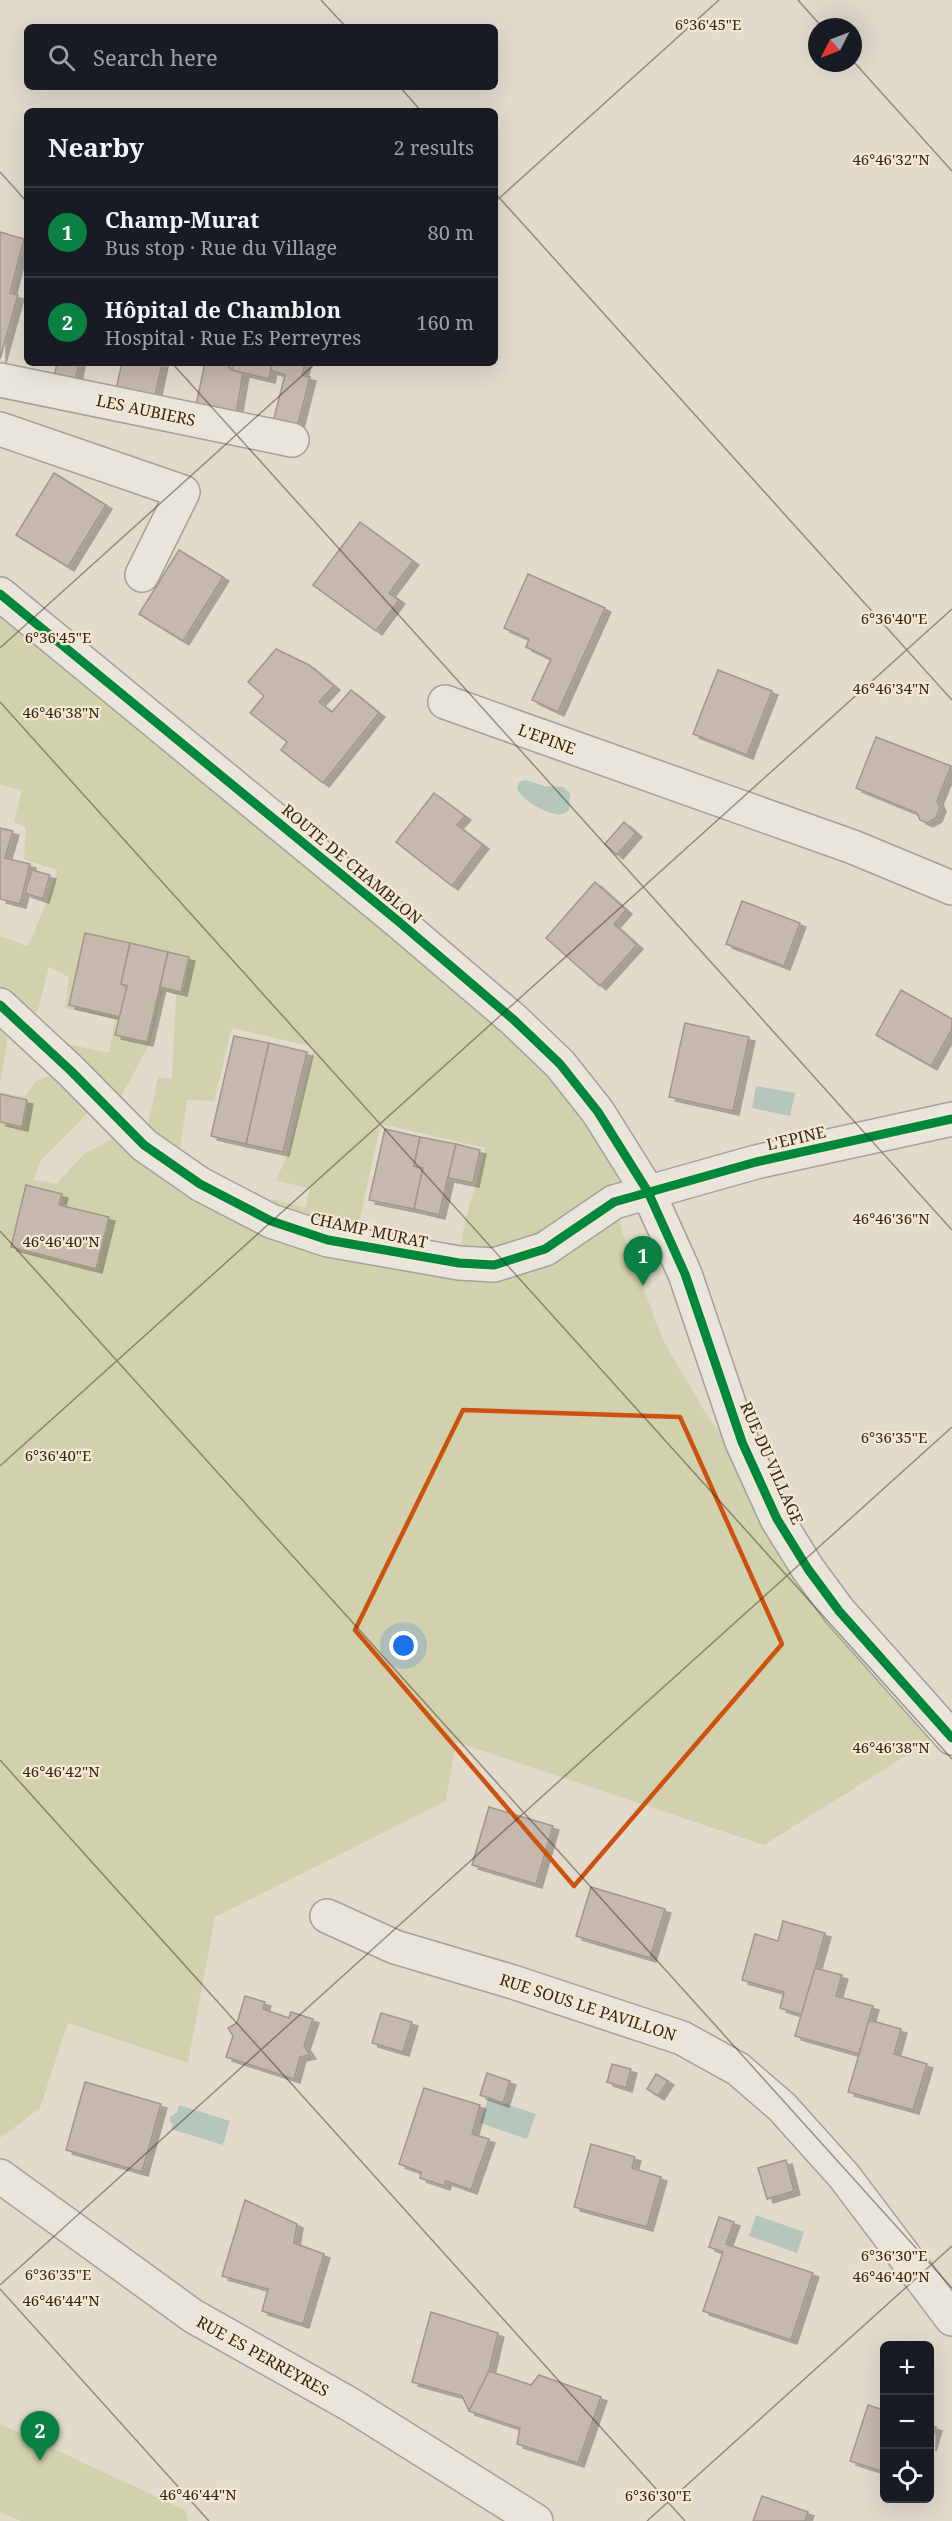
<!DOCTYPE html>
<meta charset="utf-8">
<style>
body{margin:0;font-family:"Noto Serif",serif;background:#242831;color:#f1f3f6}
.controls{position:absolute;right:18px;bottom:18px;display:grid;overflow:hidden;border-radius:9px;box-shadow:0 6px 24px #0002}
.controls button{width:54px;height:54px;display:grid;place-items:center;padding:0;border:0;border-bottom:2px solid #363941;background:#171b24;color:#f1f3f6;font:30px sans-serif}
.compass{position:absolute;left:808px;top:18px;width:54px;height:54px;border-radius:50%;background:#171b24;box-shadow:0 6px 24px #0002;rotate:228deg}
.you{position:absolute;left:404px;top:1646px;width:21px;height:21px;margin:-15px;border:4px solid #fff;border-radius:50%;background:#1a73e8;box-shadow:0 0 0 9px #1a73e833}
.badge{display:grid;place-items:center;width:39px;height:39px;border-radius:50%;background:#0b8043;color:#fff;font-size:20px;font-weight:700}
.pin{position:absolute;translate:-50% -50px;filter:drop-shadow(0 2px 3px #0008)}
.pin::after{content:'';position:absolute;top:32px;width:21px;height:18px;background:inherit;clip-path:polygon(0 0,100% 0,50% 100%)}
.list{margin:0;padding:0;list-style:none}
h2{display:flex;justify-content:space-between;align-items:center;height:78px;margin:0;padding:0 24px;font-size:26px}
h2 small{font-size:20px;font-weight:400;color:#9ea1a6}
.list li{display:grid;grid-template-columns:39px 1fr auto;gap:18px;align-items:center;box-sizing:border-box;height:90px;padding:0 24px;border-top:2px solid #363941}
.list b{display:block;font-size:22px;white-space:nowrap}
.list p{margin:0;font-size:20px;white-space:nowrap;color:#9ea1a6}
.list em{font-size:20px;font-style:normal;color:#9ea1a6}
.icon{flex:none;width:33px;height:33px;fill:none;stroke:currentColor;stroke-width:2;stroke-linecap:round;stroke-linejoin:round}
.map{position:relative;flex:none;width:952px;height:2521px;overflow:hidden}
.search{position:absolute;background:#171b24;box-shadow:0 6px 24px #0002;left:24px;top:24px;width:474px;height:66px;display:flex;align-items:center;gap:15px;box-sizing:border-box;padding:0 21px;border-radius:9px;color:#9ea1a6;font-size:22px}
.panel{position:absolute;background:#171b24;box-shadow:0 6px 24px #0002;left:24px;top:108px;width:474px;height:258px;border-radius:9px}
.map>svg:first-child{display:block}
.green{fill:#d2d1ae;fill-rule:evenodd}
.water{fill:#b6c6bc}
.building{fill:#c5b8ac;stroke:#a2968a;stroke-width:1.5;filter:url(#shadow)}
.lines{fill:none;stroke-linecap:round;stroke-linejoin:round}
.minor-casing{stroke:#a79f94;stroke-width:36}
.minor{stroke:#eae5dc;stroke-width:33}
.cycleway-casing{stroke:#f3e8d0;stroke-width:13}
.cycleway{stroke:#00873e;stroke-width:9}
.marked{fill:none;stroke:#cd520f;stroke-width:4.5;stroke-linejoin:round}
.ticks{fill:none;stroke:#34271d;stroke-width:1.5;stroke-opacity:0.45}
.labels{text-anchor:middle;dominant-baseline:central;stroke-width:4.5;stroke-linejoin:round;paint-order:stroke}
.street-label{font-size:16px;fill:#34271d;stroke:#f3e8d0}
.ticks-label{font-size:15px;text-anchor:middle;fill:#34271d;stroke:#f3e8d0;stroke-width:4.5;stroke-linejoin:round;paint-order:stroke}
</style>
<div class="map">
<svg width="952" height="2521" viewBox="0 0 952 2521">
<defs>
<filter id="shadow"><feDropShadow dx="6" dy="4" stdDeviation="0" flood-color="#0004"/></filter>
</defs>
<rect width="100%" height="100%" fill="#e2dacb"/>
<g class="green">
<path d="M0,594L514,1020L648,1192L615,1202L623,1235L664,1342L708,1417L764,1488L945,1731L764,1845L456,1742L446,1801L215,1917L188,2063L68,2023L40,2108L0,2138V1092L25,1097L36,1081L52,1075L63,1043L109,1053L115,1019L65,1008L69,977L49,967L38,1010L20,1023L3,1009L7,1043L0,1083V936L28,946L49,897L57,870L24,859L26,827L14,822L22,790L0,785ZM163,990L176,995L172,1079L158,1077L144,1144L129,1130L84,1154L56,1184L34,1180L41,1160L84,1117L97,1099L112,1113L150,1043ZM232,1028L314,1047L288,1154L276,1180L310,1189L305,1208L273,1199L271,1221L177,1169L187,1100L214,1101ZM381,1124L486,1148L464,1225L458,1263L354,1245Z"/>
<path d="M0,2424L185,2510L188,2521H21L0,2512Z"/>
</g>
<g class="water">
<path d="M525,780L544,786L564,787L570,794L569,810C565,813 561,816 555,814C542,811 521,800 517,788L519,782Z"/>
<path d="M756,1086L795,1093L790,1116L752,1108Z"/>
<path d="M488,2098L536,2114L527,2139L480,2123Z"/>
<path d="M179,2105L230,2121L223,2145L171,2129L173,2124L170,2122V2117L177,2112Z"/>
<path d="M756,2215L804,2232L797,2253L749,2236Z"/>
</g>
<g class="building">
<path d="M0,232L24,239L10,293L18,295L0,359Z"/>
<path d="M57,363H79L75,382L54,377Z"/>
<path d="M122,363H162L155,396L116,389Z"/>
<path d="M205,363H225L232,370L243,373L236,414L196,405Z"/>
<path d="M234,363H272L269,379L232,370Z"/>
<path d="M272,363H305L302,375L310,377L297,428L273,422L285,375L271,370Z"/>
<path d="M54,473L106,505L68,567L16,535Z"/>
<path d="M360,522L413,561L389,593L399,600L376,631L313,585Z"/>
<path d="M179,550L223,577L183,641L139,614Z"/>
<path d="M528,574L605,608L558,712L532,700L551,659L526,647L529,639L504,628Z"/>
<path d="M276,649L309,665L334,686L319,702L332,712L351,690L379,713L323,783L281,750L287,742L250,713L264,696L248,682Z"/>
<path d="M718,670L772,691L747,755L693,734Z"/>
<path d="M876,737L951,766L937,801L940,807L936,818L927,823L920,820L917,813L856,788Z"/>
<path d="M434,793L465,816L457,825L483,845L452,886L396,842Z"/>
<path d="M624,822L636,833L617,855L605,844Z"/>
<path d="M0,828L13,831L5,858L30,864L20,904L0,899Z"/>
<path d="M32,870L50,875L43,899L25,893Z"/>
<path d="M595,882L626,910L614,924L637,945L600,986L546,938Z"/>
<path d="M742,901L800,923L784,966L726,944Z"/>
<path d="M85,933L130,943L121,984L127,986L120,1017L69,1005Z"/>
<path d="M130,943L168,952L147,1042L115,1035L127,986L121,984Z"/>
<path d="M168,952L189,957L181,992L160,987Z"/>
<path d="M901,990L952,1019V1029L931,1066L876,1035Z"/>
<path d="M685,1023L749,1037L733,1111L669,1097Z"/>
<path d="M234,1036L269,1043L246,1144L211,1136Z"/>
<path d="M269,1043L307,1052L283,1152L246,1144Z"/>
<path d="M0,1094L27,1100L22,1127L0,1122Z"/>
<path d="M385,1129L420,1137L414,1166L423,1168L414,1209L369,1200Z"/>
<path d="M420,1137L456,1144L439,1215L414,1209L423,1168L414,1166Z"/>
<path d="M456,1144L480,1150L473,1183L448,1178Z"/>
<path d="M26,1185L62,1194L59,1205L109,1217L96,1269L11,1247Z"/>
<path d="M489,1807L553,1826L536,1884L472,1865Z"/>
<path d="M591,1887L665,1909L650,1958L576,1936Z"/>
<path d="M783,1921L825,1933L802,2015L780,2008L784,1992L742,1980L755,1934L778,1941Z"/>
<path d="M815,1968L842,1975L836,1996L873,2006L859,2054L795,2036Z"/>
<path d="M245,1996L265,2002L263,2009L289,2018L291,2012L313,2019L304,2046L310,2055L300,2057L294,2079L226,2057L233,2036L228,2028L237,2023Z"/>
<path d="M381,2013L412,2022L403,2052L372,2043Z"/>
<path d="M869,2020L901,2029L894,2054L927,2064L913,2110L848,2092Z"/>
<path d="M612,2064L631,2069L626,2088L607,2082Z"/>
<path d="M487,2073L510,2081L503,2103L480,2095Z"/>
<path d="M656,2074L668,2081L658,2096L647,2089Z"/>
<path d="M85,2082L161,2104L142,2172L66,2150Z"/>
<path d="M424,2088L480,2105L472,2134L489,2139L471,2190L446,2181L444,2186L420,2178L421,2172L399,2164Z"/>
<path d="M591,2144L635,2157L632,2168L661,2177L647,2227L574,2207Z"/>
<path d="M786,2160L794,2191L767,2199L758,2168Z"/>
<path d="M245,2200L297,2224L294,2243L324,2254L303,2324L262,2311L268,2289L222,2276Z"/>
<path d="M719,2217L734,2222L726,2244L813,2273L791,2340L703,2311L723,2252L709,2247Z"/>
<path d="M431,2312L498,2333L489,2371L469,2411L462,2396L412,2382Z"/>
<path d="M489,2371L531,2385L539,2375L601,2397L578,2463L517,2444L520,2428L469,2411Z"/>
<path d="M868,2405L884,2410V2472L850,2461Z"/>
<path d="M930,2425L936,2427L930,2447Z"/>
<path d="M762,2496L808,2512L805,2521H753Z"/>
</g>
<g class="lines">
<g class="minor-casing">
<g id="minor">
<path d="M0,380L292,440"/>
<path d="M0,429L183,492L142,575"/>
<path d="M0,594L398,921L514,1020L560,1064L598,1112L648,1192L685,1274L742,1442L777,1519L808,1569L839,1611L952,1738"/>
<path d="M445,702L853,847L952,888"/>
<path d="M0,1005L71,1071L144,1145L200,1184L271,1221L328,1240L459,1263L494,1265L545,1249L614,1202L756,1162L952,1119"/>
<path d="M327,1916L395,1947L513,1982L682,2038L738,2069L782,2107L844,2176L952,2319"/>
<path d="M0,2176L193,2316L351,2405L536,2521"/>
</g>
</g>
<use href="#minor" class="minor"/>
<g class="cycleway-casing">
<g id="cycleway">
<path d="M0,594L398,921L514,1020L560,1064L598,1112L648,1192L685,1274L742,1442L777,1519L808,1569L839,1611L952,1738"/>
<path d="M0,1005L71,1071L144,1145L200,1184L271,1221L328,1240L459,1263L494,1265L545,1249L614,1202L756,1162L952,1119"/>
</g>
</g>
<use href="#cycleway" class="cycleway"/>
</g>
<path class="marked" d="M463,1410L680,1417L782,1644L574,1886L355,1630Z"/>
<path class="ticks" d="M321,0L346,27M798,0L822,27M853,61L952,171M400,87L421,111M0,172L27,202M495,193L952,700M495,202L719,0M172,363L952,1230M0,648L316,363M0,702L952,1759M0,1231L952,2288M0,1466L952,609M0,1760L685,2521M0,2285L952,1427M0,2289L209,2521M647,2521L952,2246"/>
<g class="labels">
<g class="street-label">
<text transform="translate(146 410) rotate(12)">LES AUBIERS</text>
<text transform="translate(547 739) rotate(20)">L'EPINE</text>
<text transform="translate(352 864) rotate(40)">ROUTE DE CHAMBLON</text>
<text transform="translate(796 1138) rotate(-13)">L'EPINE</text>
<text transform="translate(369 1230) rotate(12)">CHAMP MURAT</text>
<text transform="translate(772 1463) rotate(66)">RUE DU VILLAGE</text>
<text transform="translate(588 2007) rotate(18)">RUE SOUS LE PAVILLON</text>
<text transform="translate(263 2356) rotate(29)">RUE ES PERREYRES</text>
</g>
</g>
<g class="ticks-label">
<text x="708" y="30">6°36'45"E</text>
<text x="891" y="165">46°46'32"N</text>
<text x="894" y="624">6°36'40"E</text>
<text x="58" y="643">6°36'45"E</text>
<text x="891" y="694">46°46'34"N</text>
<text x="61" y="718">46°46'38"N</text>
<text x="891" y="1224">46°46'36"N</text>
<text x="61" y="1247">46°46'40"N</text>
<text x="894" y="1443">6°36'35"E</text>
<text x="58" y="1461">6°36'40"E</text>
<text x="891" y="1753">46°46'38"N</text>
<text x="61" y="1777">46°46'42"N</text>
<text x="894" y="2261">6°36'30"E</text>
<text x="58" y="2280">6°36'35"E</text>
<text x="891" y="2282">46°46'40"N</text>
<text x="61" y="2306">46°46'44"N</text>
<text x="198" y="2500">46°46'44"N</text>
<text x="658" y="2501">6°36'30"E</text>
</g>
</svg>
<div class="controls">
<button>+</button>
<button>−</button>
<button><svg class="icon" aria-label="locate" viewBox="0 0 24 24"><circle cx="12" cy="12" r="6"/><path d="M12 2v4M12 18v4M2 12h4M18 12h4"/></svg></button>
</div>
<svg class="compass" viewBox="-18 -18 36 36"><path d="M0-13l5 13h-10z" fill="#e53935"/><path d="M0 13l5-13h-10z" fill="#9ea1a6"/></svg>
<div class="you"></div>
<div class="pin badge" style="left:643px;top:1286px">1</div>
<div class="pin badge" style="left:40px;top:2461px">2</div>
<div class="search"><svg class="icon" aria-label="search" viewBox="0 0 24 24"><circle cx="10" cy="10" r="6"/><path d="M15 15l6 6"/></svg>Search here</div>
<section class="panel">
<h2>Nearby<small>2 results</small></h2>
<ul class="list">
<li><span class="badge">1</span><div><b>Champ-Murat</b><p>Bus stop · Rue du Village</p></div><em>80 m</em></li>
<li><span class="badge">2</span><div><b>Hôpital de Chamblon</b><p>Hospital · Rue Es Perreyres</p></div><em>160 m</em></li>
</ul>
</section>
</div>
